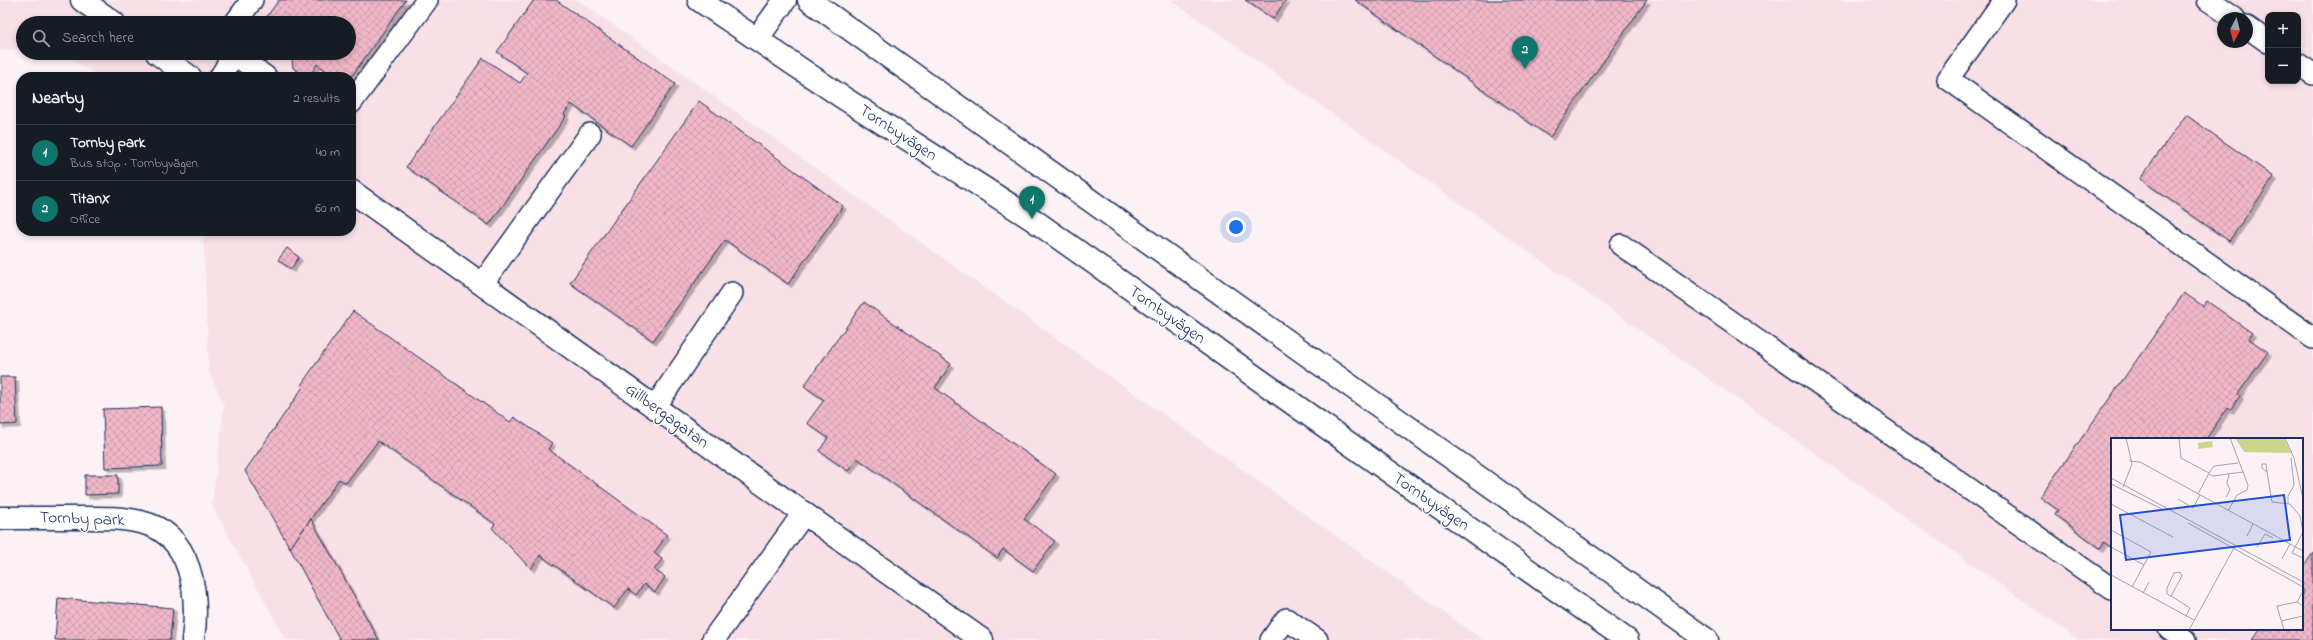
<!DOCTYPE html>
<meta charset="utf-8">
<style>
body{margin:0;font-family:"Indie Flower",sans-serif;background:#242831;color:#f1f3f6}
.controls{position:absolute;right:12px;top:12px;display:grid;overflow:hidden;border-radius:8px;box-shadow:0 2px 6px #0003}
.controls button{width:36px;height:36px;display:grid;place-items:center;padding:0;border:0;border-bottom:1px solid #363941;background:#171b24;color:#f1f3f6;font:20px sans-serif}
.compass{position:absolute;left:2217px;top:12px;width:36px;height:36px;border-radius:50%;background:#171b24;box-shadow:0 2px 6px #0003;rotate:187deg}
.you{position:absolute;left:1236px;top:227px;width:14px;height:14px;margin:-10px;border:3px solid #fff;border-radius:50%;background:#1a73e8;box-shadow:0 0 0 6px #1a73e833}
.badge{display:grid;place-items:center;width:26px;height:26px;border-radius:50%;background:#0f766e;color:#fff;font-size:13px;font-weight:700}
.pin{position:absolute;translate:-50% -33px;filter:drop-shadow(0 1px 2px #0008)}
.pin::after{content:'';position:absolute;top:21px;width:14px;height:12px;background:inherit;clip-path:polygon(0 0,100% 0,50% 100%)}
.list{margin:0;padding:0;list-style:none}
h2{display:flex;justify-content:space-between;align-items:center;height:52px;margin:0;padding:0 16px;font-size:17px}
h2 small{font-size:13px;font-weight:400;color:#9ea1a6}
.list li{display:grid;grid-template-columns:26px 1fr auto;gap:12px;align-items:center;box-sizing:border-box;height:56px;padding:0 16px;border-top:1px solid #363941}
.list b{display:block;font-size:15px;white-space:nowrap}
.list p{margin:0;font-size:13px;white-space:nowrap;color:#9ea1a6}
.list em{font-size:13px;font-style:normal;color:#9ea1a6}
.icon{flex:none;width:22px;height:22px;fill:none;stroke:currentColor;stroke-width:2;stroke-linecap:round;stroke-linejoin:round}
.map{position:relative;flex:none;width:2313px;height:640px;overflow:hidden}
.search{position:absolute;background:#171b24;box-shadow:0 2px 6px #0003;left:16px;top:16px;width:340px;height:44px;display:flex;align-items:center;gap:10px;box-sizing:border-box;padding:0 14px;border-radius:22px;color:#9ea1a6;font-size:15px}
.panel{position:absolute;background:#171b24;box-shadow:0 2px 6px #0003;left:16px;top:72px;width:340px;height:164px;border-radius:16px}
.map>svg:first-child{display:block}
.built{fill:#f9e0e7;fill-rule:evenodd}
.building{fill:url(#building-cross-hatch);stroke:#1b2f5e;filter:url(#shadow)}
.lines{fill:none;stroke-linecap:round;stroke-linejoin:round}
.service-casing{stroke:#1b2f5e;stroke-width:24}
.minor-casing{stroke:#1b2f5e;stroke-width:25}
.secondary-casing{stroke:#1b2f5e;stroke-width:25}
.service{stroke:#fff;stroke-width:21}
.minor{stroke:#fff;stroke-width:22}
.secondary{stroke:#fff;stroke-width:22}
.labels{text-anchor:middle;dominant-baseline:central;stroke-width:3;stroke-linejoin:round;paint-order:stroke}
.street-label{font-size:17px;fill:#1b2f5e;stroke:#fff}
.inset-road{fill:none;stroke:#a2a3b8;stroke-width:1}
.view{fill:#1d4ed8;fill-opacity:0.15;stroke:#1d4ed8;stroke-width:2}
.inset-edge{fill:none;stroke:#1b2f5e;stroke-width:2}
</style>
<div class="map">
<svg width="2313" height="640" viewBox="0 0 2313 640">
<defs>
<pattern id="building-cross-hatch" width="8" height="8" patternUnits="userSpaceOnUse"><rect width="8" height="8" fill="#f1b7c8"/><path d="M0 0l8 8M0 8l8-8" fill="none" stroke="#ce9eae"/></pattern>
<filter id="shadow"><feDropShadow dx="3.5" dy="3.5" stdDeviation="0" flood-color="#0004"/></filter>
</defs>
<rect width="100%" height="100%" fill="#fcf1f4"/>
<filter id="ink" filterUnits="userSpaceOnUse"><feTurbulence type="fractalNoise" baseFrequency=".025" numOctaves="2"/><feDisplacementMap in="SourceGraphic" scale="8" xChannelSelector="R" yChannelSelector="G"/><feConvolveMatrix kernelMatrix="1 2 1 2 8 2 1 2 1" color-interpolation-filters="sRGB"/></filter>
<g filter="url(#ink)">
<g class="built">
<path d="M0,0H578L1483,640H286L212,506L224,405L209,372L203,231H351V77H100L63,53H349V23H23V48L0,51Z"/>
<path d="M1171,0H2313V640H2079ZM2268,15H2298V81H2268ZM2223,18H2247V42H2223ZM2112,439H2302V629H2112Z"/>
</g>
<g class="building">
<path d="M279,0H406L351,77H335L317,64L311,74L304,75L293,68L292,60L297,53H349V23H262Z"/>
<path d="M534,0H556L675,84L631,146L571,104L564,114L566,116L489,225L406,167L483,58L520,83L527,73L497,52Z"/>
<path d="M1245,0H1286L1273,19Z"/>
<path d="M1355,0H1647L1550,137Z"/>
<path d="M699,101L843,206L788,284L725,240L653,341L570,283Z"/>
<path d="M2186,115L2274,177L2229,241L2140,179Z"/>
<path d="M287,248L299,257L291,269L278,260Z"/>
<path d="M2184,293L2203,306L2207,301L2252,333L2249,339L2268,352L2238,394L2240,396L2230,410L2227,408L2206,439H2112V548L2104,542L2100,548L2055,515L2058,510L2040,497Z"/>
<path d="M864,302L951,364L935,388L1056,474L1024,519L1055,541L1033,571L1003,549L997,558L857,458L848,471L819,451L828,438L807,423L824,400L804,386Z"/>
<path d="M353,311L510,422L514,417L552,443L548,449L667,535L654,553L662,559L654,570L665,577L655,592L644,584L636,595L628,589L614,608L540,555L531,569L492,528L495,524L378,441L346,483L339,479L290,548L245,471L303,387L301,385Z"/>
<path d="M0,377H15L17,424L0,425Z"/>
<path d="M161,407L162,466L105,468L103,409Z"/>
<path d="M85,475H118V494L85,495Z"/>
<path d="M311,519L379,640H340L290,548Z"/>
<path d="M2313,553V640H2252L2260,629H2302V569Z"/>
<path d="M58,598L173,608L170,640H55Z"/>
</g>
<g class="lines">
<g class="service-casing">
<g id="service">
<path d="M2004,0L1948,79L2313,338"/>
<path d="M2208,0L2234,18"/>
<path d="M235,23L252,0"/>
<path d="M2247,27L2268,42"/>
<path d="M235,55L266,77"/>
<path d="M2298,64L2313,74"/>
<path d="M220,77L235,53"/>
<path d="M351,103L427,0"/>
<path d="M1621,245L2112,589"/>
<path d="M482,284L590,134"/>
<path d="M655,407L732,293"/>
<path d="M2169,629L2185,640"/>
<path d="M1271,640L1286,619L1317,640"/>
</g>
</g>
<g class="minor-casing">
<g id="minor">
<path d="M82,0L114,23"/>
<path d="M757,39L785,0"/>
<path d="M157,53L190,77"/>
<path d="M351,191L982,640"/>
<path d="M0,518C25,518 51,518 76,518C98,518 119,517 140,522C193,533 199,596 193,640"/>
<path d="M713,640L804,513"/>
</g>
</g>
<g class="secondary-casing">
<g id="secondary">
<path d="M699,0L839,95L1032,219L1627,640"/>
<path d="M809,0L1707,640"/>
</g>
</g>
<use href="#service" class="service"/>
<use href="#minor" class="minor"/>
<use href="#secondary" class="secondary"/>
</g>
</g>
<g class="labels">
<g class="street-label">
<text transform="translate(898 133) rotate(33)">Tornbyvägen</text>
<text transform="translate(1167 315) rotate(35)">Tornbyvägen</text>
<text transform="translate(667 416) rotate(36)">Gillbergagatan</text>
<text transform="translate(1431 502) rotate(35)">Tornbyvägen</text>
<text transform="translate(82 519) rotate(2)">Tornby park</text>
</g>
</g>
<g transform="translate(2111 438)">
<rect width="192" height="192" fill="#fcf1f4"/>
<path d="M101,3L102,9L87,11V5Z" fill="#cad78b"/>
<path d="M124,0H173L180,15L133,14Z" fill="#cad78b"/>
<path class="inset-road" d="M68,0L70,20L98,35L87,56M174,0L183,20L192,61M18,23L29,24L192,113M151,26H155L156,34L151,30ZM156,34L161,64L179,66L189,78L192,94L181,115L192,120M98,35L103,28L127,25M98,36L102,38L132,34M0,40L192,144M0,46L51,71M12,49L21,26L15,0M115,59L119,52L116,45L118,36M67,61L82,70L89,57M177,65V58L183,47L180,20M0,66L62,99M117,73L126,57L136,52L137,47L119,0M77,85L192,149M0,92L40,114L21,149M136,98L142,86M0,109L33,127M146,109L154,96L162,100M171,121L179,106M0,137L83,182M32,155L38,144M60,158L56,156V150L63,135L69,134L71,138L60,158L79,170L75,178M186,164L192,153M170,183L192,178M78,192L124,108M173,192L166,168L186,164L192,168"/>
<path class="view" d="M173,57L179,102L15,122L9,77Z"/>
<rect width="192" height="192" class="inset-edge"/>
</g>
</svg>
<div class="controls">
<button>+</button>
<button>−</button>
</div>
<svg class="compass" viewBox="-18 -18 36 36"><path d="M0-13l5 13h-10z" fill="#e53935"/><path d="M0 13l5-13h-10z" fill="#9ea1a6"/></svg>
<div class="you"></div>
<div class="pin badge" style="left:1032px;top:219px">1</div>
<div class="pin badge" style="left:1525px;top:69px">2</div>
<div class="search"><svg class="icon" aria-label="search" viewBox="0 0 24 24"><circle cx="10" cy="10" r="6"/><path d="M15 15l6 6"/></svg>Search here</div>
<section class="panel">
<h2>Nearby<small>2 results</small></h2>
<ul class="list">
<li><span class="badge">1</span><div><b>Tornby park</b><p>Bus stop · Tornbyvägen</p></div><em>40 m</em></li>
<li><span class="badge">2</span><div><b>TitanX</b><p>Office</p></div><em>60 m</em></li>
</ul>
</section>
</div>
